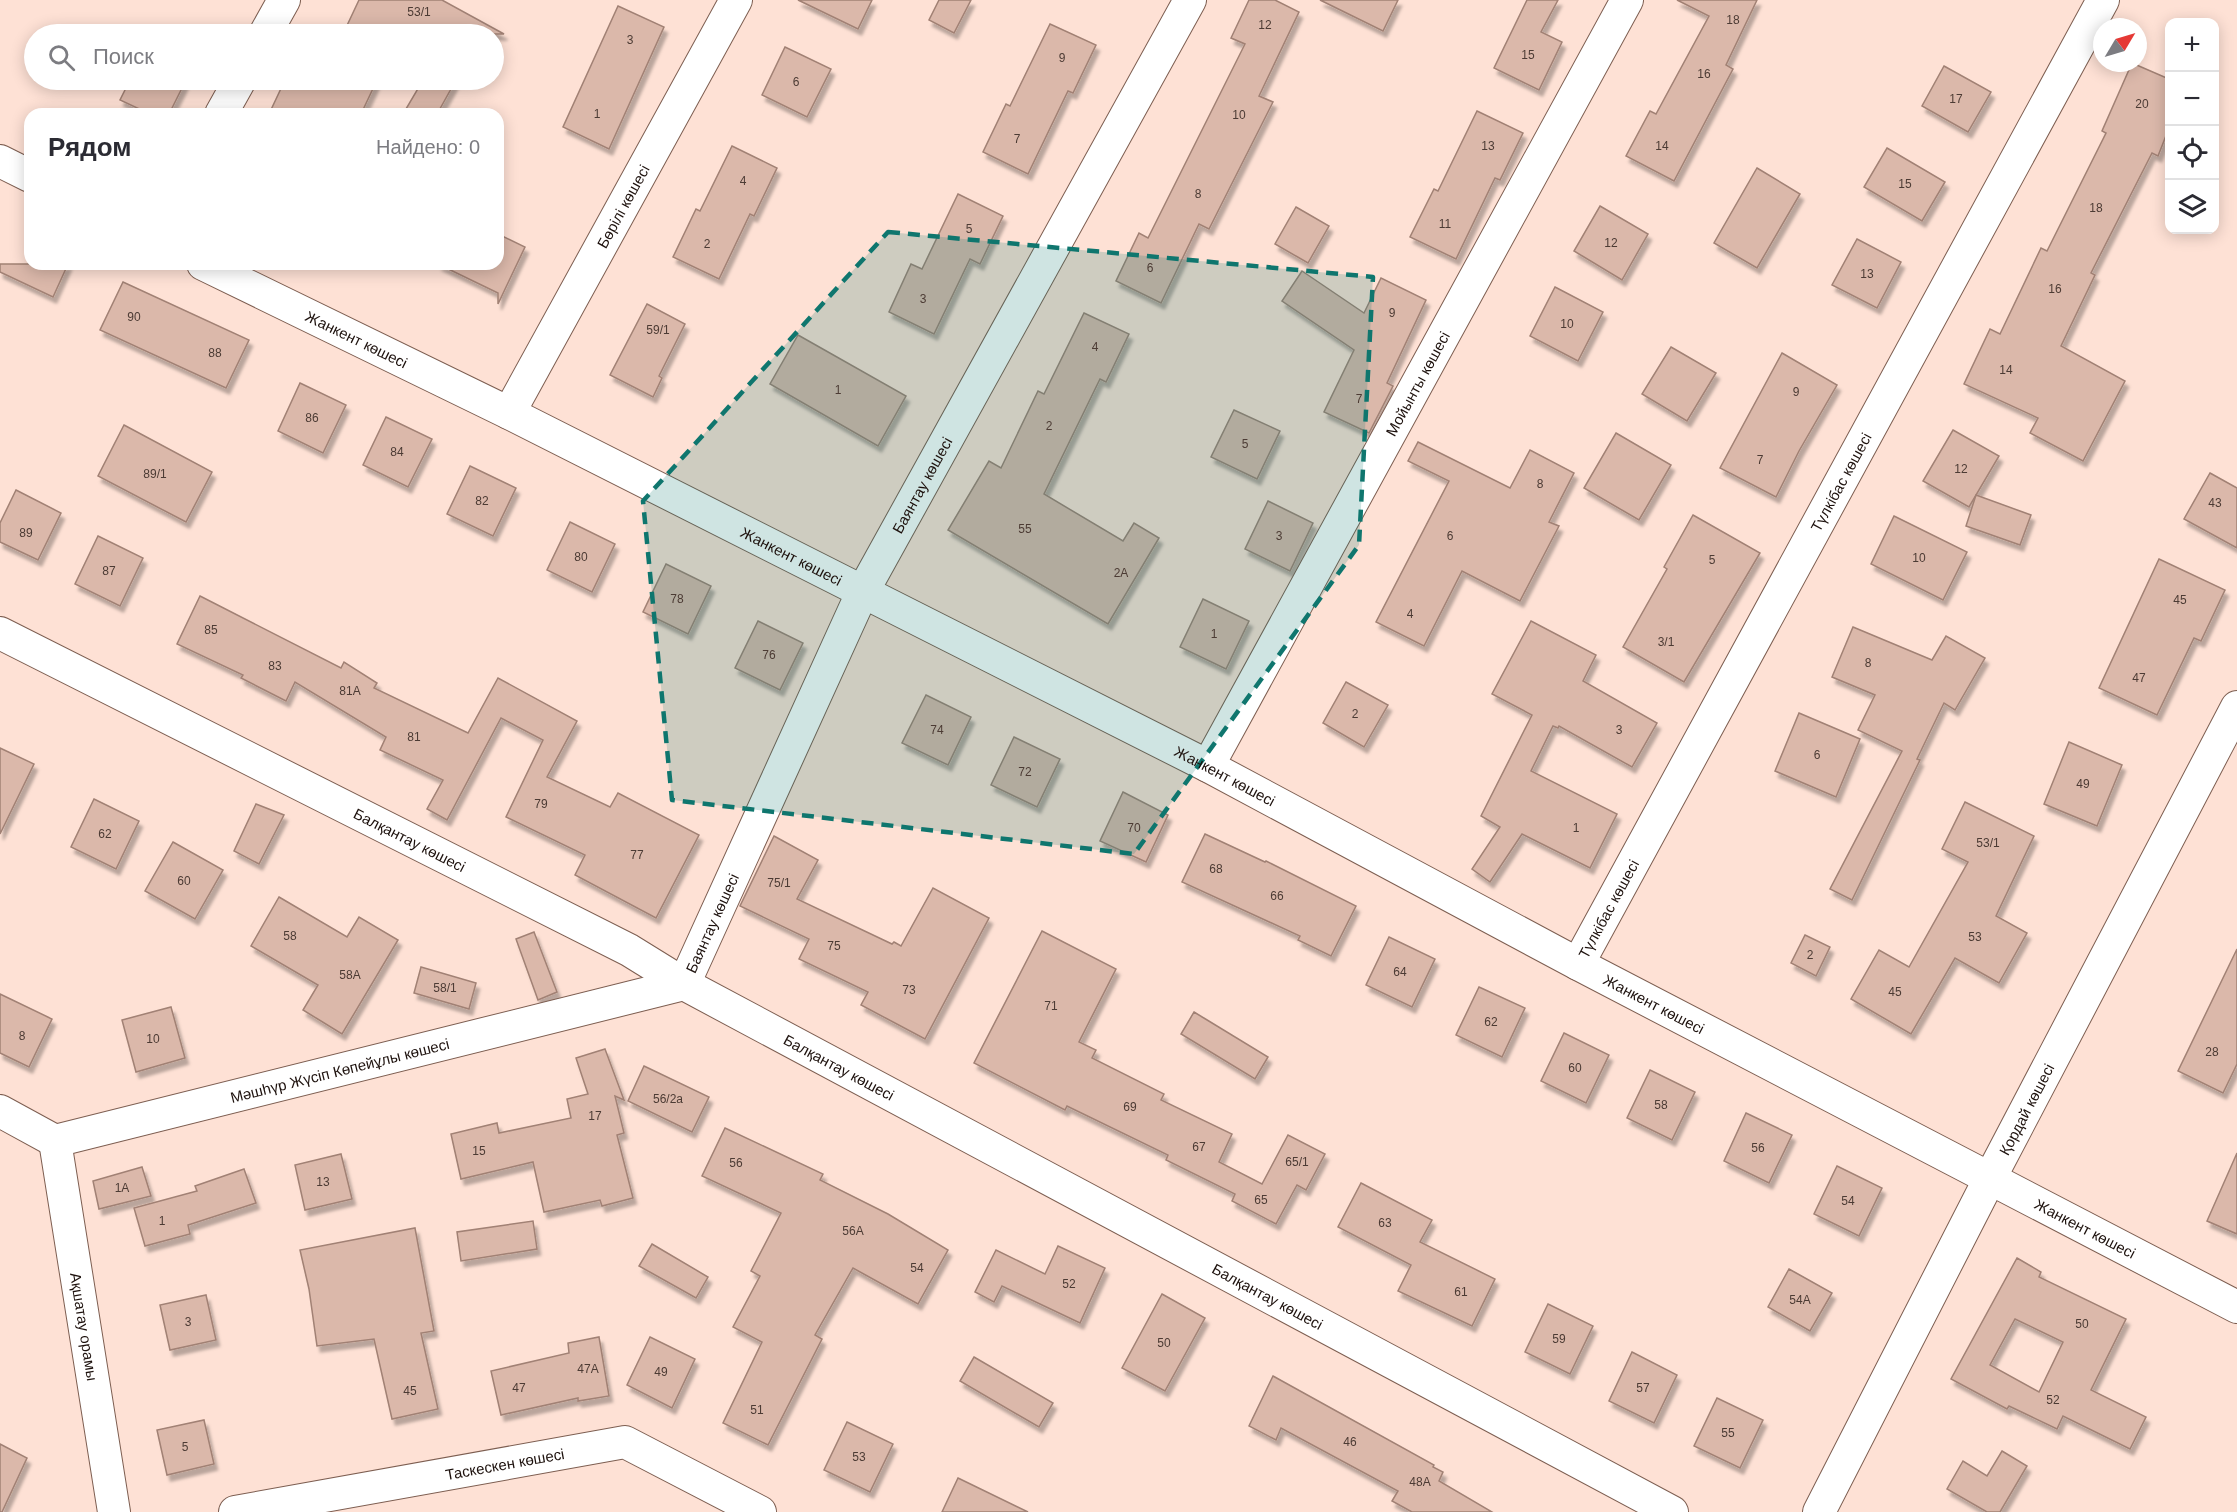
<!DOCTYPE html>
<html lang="ru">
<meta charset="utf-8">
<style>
body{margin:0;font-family:Helvetica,sans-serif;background:#f2f2f3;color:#2b2b33}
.controls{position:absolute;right:18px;top:18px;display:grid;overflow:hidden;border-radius:12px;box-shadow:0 3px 15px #0003}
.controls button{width:54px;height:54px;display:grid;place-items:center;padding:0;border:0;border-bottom:2px solid #e1e1e2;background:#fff;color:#2b2b33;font:30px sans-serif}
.compass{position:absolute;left:2093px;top:18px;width:54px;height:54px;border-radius:50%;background:#fff;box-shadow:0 3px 15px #0003;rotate:52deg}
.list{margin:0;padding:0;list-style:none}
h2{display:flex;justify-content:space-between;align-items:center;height:78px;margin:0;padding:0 24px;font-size:26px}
h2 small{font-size:20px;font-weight:400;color:#7c7c81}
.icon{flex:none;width:33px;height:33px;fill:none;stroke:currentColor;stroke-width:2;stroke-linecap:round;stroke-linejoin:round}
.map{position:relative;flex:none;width:2237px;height:1512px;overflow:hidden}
.search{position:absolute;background:#fff;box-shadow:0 3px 15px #0003;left:24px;top:24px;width:480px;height:66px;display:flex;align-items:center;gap:15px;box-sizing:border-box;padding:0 21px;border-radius:33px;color:#7c7c81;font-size:22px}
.panel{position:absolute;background:#fff;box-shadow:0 3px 15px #0003;left:24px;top:108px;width:480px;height:162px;border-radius:18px}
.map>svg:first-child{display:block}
.building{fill:#dbb8aa;stroke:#a18174;stroke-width:1.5;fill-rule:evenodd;filter:url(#shadow)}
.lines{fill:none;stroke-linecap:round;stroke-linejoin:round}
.minor-casing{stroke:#7d5e51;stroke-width:34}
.minor{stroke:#fff;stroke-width:32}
.marked{fill:#0f766e;fill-opacity:0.2;stroke:#0f766e;stroke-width:4.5;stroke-dasharray:12 8;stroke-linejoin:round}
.labels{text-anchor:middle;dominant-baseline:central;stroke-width:5;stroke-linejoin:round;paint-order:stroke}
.number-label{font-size:12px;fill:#4c3b34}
.street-label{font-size:15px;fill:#1d110d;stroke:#fbf3f0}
</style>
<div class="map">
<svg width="2237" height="1512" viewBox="0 0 2237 1512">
<defs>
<filter id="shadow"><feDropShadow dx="3.5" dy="6" stdDeviation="1.5" flood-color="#0004"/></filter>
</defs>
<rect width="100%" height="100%" fill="#fee1d5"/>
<g class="building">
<path d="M359,0H442L504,34H343Z"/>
<path d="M798,0H872L858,29Z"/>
<path d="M939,0H971L954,33L929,20Z"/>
<path d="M1249,0H1275L1299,12L1259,96L1273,102L1209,229L1199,224L1161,303L1116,281L1139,233L1148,238L1245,44L1231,38Z"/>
<path d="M1320,0H1398L1383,31Z"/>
<path d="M1527,0H1558L1541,32L1562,42L1539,90L1494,68Z"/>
<path d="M1677,0H1757L1726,65L1733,69L1674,181L1626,156L1650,111L1656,114L1709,16Z"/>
<path d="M618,6L664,27L609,149L563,127Z"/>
<path d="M1050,24L1096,45L1073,93L1068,91L1028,174L983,152L1006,104L1010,106Z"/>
<path d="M785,47L831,69L807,117L762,95Z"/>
<path d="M2132,63L2169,79V128L2158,156L2152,153L2091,273L2095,275L2061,346L2125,381L2083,461L2030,433L2038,418L1964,384L1990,329L2000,334L2041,248L2047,251L2106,133L2102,131Z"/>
<path d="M1944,66L1991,92L1968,132L1922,106Z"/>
<path d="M130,80H186L169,114H150L120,100Z"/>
<path d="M285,80H377L361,114H269Z"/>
<path d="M423,80H456L437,114H403Z"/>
<path d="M1477,111L1523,133L1500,180L1495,178L1456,259L1410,237L1434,189L1438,191Z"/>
<path d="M732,146L777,168L754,216L750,214L719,279L673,257L696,209L700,211Z"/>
<path d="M1887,148L1945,182L1922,221L1864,187Z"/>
<path d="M1757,168L1800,194L1757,268L1714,243Z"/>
<path d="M958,194L1003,216L980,264L970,259L934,334L889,312L911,264L922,269Z"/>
<path d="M1600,206L1648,234L1622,280L1574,251Z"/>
<path d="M1296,207L1329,226L1308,263L1275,244Z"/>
<path d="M498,234L525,247L498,304V293L438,264H498Z"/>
<path d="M1857,239L1901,262L1877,308L1832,285Z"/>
<path d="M0,264H68L53,297L0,272Z"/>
<path d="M1302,271L1364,313L1381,278L1426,300L1387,383L1393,386L1369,433L1324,412L1354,350L1282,301Z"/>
<path d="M123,282L249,340L226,388L100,330Z"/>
<path d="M1555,287L1603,312L1578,361L1530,336Z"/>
<path d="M647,304L685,324L659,376L662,378L653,397L610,375Z"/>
<path d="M1084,313L1129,334L1106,382L1100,379L1044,494L1123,541L1134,523L1159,538L1108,624L948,530L989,461L1001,468L1038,391L1044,394Z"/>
<path d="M798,335L906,396L878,446L770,384Z"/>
<path d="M1671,347L1716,373L1687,421L1642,394Z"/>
<path d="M1782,353L1837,385L1799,451L1776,497L1720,468Z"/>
<path d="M300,383L346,405L323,453L278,431Z"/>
<path d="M1234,410L1280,431L1257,479L1211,457Z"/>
<path d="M386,417L432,439L408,487L363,465Z"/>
<path d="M124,425L212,472L186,522L98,476Z"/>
<path d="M1953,430L1999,456L1969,507L1923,481Z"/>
<path d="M1616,433L1671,465L1639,520L1584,488Z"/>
<path d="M1418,442L1510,488L1530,450L1574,473L1549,522L1559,526L1520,601L1462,571L1424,646L1376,622L1449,481L1408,461Z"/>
<path d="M470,466L516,488L493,536L447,514Z"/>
<path d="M2210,473L2237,488V548L2184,519Z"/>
<path d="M16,490L61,513L38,560L0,542V523Z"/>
<path d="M1976,495L2031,515L2020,545L1966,526Z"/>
<path d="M1268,501L1313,523L1290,571L1245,549Z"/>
<path d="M1693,515L1760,553L1684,682L1623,647L1667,569L1664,567Z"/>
<path d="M1894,516L1967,552L1943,600L1871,564Z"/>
<path d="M570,522L615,544L592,592L547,570Z"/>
<path d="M98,536L143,558L120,606L75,584Z"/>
<path d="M2159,559L2225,590L2201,641L2194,638L2157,715L2099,688Z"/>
<path d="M666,564L711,586L688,634L643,612Z"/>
<path d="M200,596L341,668L344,662L377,683L374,688L468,733L498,678L577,721L547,777L610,807L618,793L699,835L656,918L575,875L585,855L506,817L543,740L501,718L447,820L427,809L443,780L380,750L386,737L295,682L286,701L241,678L243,675L177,644Z"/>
<path d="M1203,599L1249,621L1226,669L1180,647Z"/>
<path d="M758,621L803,643L780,690L735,668Z"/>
<path d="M1531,621L1596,655L1583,681L1657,723L1632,767L1559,726L1558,728L1553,726L1531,771L1617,814L1590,868L1522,834L1490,882L1472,869L1500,827L1481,816L1532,715L1492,694Z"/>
<path d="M1853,627L1932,660L1946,636L1985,658L1955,710L1944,703L1917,759L1920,760L1852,900L1830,889L1902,751L1858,730L1875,695L1832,677Z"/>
<path d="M1346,682L1388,705L1364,747L1323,723Z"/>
<path d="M926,695L971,717L948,765L902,743Z"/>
<path d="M1799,713L1860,739L1836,797L1775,771Z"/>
<path d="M1014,737L1060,759L1037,807L991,785Z"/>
<path d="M2069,742L2122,765L2097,826L2044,804Z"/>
<path d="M0,748L34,764L0,834Z"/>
<path d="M1123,792L1168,815L1146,862L1100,841Z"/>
<path d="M94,799L139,821L116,869L71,847Z"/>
<path d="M1965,802L2034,836L1996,916L2027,933L1999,983L1955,958L1911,1034L1851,999L1879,950L1909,967L1968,862L1942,849Z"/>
<path d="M256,804L284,815L259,864L234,851Z"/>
<path d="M1205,834L1265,862L1266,861L1356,906L1331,956L1298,940L1300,936L1182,882Z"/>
<path d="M774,836L818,860L797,899L892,944L894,942L901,946L933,888L989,918L925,1039L861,1005L868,992L799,959L809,939L740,906Z"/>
<path d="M173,842L223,870L195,919L145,891Z"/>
<path d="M279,897L347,937L359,917L398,940L342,1034L303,1010L318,985L251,946Z"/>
<path d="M1042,931L1116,969L1079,1042L1096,1050L1092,1058L1164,1094L1161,1100L1232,1134L1219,1162L1262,1184L1288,1135L1325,1154L1306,1190L1297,1185L1276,1224L1232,1201L1235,1194L1166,1160L1168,1155L1067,1106L1065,1110L974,1063Z"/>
<path d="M534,932L557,992L538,1000L516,939Z"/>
<path d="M1805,935L1830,947L1816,976L1791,963Z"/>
<path d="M1389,937L1435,959L1412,1007L1366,985Z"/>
<path d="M2237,949V1064L2223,1093L2178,1071Z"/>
<path d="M421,967L476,983L469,1009L414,993Z"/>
<path d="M1479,987L1525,1008L1502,1057L1456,1035Z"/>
<path d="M0,994L52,1019L29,1067L0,1053Z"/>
<path d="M171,1007L185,1058L136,1072L122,1020Z"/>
<path d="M1194,1012L1268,1057L1255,1079L1181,1034Z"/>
<path d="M1564,1033L1609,1055L1586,1103L1541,1081Z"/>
<path d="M605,1049L624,1100L615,1096L624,1133L617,1135L633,1198L602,1206L600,1200L544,1212L533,1162L461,1179L451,1134L497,1123L499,1133L571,1118L567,1099L588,1094L576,1058Z"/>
<path d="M644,1066L709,1097L692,1132L628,1101Z"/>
<path d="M1650,1070L1695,1092L1672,1140L1627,1118Z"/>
<path d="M1746,1113L1792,1135L1769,1183L1724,1161Z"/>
<path d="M725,1128L823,1174L820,1180L888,1214L948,1250L918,1304L853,1268L815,1335L822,1339L768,1445L723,1423L762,1342L733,1327L760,1276L751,1271L781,1213L702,1176Z"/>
<path d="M2237,1153V1234L2207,1221Z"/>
<path d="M341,1154L352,1199L305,1210L295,1165Z"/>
<path d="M1837,1166L1882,1188L1859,1236L1814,1214Z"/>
<path d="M142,1167L151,1196L99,1209L93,1181Z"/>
<path d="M244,1169L256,1203L188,1225L190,1234L145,1246L134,1208L197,1191L195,1186Z"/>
<path d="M1361,1183L1432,1220L1420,1242L1495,1279L1472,1326L1398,1291L1411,1265L1338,1227Z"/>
<path d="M533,1221L537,1249L461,1261L457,1232Z"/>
<path d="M415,1228L434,1331L421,1333L438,1409L392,1419L374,1339L317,1346L309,1289L300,1250Z"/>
<path d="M652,1244L708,1277L696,1298L639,1266Z"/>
<path d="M1058,1246L1105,1268L1080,1323L1002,1286L994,1302L975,1292L996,1250L1045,1274Z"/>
<path d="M2017,1258L2041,1272L2039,1277L2126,1319L2091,1390L2146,1417L2130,1449L2063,1416L2057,1429L2009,1406L2007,1409L1951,1379ZM2015,1319L2063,1342L2039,1392L1990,1365Z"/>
<path d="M1789,1269L1832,1293L1810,1331L1768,1307Z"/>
<path d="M1162,1294L1205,1318L1165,1391L1122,1368Z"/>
<path d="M206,1295L216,1340L170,1350L160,1305Z"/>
<path d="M1548,1304L1593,1326L1570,1374L1525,1352Z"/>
<path d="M599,1337L609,1396L578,1401V1398L501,1415L491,1371L569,1353L568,1343Z"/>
<path d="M650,1337L695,1359L672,1408L627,1385Z"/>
<path d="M1632,1352L1677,1375L1654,1423L1609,1401Z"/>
<path d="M974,1357L1053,1403L1039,1427L960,1381Z"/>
<path d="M1273,1376L1434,1465L1433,1467L1443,1472L1439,1481L1492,1512H1412L1392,1501L1398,1491L1281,1428L1276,1440L1249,1426Z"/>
<path d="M1717,1398L1763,1420L1740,1468L1694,1446Z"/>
<path d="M204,1420L214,1464L167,1475L157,1430Z"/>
<path d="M847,1422L893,1444L870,1492L824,1470Z"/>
<path d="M0,1444L27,1458L2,1512H0Z"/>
<path d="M2002,1451L2027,1466L2000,1512H1987L1947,1489L1963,1461L1987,1476Z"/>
<path d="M958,1478L1028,1512H942Z"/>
</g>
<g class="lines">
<g class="minor-casing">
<g id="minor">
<path d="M265,34L284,0"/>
<path d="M221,114L240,80"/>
<path d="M0,161L30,176"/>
<path id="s1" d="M203,264L509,413L1208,766L1578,964L2237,1307"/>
<path id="s2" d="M509,413L736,0"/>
<path id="s3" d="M0,633L629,950L684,984L1672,1512"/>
<path id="s4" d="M1208,766L1627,0"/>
<path id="s5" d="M1578,964L2103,0"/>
<path id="s6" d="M0,1111L55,1141L684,984L862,593L1190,0"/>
<path id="s7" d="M55,1141L114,1512"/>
<path id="s8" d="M235,1512L625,1442L760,1512"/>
<path id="s9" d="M1819,1512L1989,1180L2237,707"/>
</g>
</g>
<use href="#minor" class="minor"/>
</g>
<path class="marked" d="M888,232L1373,277L1359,545L1134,854L672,800L643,501Z"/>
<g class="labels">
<g class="number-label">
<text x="419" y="12">53/1</text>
<text x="1733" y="20">18</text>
<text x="1265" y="25">12</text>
<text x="630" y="40">3</text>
<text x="1528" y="55">15</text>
<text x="1062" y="58">9</text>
<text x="1704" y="74">16</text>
<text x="796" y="82">6</text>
<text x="1956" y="99">17</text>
<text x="2142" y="104">20</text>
<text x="597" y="114">1</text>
<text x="1239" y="115">10</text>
<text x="1017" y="139">7</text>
<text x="1488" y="146">13</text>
<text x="1662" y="146">14</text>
<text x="743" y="181">4</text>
<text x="1905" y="184">15</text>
<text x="1198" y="194">8</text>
<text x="2096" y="208">18</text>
<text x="1445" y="224">11</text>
<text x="969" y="229">5</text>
<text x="1611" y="243">12</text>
<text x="707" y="244">2</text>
<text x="1150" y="268">6</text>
<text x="1867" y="274">13</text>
<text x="2055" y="289">16</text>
<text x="923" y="299">3</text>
<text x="1392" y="313">9</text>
<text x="134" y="317">90</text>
<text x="1567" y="324">10</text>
<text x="658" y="330">59/1</text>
<text x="1095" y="347">4</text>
<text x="215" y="353">88</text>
<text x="2006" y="370">14</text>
<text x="838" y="390">1</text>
<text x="1796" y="392">9</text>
<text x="1359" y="399">7</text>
<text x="312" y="418">86</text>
<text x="1049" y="426">2</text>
<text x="1245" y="444">5</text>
<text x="397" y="452">84</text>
<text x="1760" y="460">7</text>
<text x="1961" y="469">12</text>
<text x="155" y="474">89/1</text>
<text x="1540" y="484">8</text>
<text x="482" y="501">82</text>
<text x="2215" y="503">43</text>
<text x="1025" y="529">55</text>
<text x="26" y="533">89</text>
<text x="1279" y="536">3</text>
<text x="1450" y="536">6</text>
<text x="581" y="557">80</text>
<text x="1919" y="558">10</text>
<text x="1712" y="560">5</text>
<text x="109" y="571">87</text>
<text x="1121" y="573">2А</text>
<text x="677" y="599">78</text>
<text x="2180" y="600">45</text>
<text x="1410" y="614">4</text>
<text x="211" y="630">85</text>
<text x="1214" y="634">1</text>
<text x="1666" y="642">3/1</text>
<text x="769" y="655">76</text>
<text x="1868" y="663">8</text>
<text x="275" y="666">83</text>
<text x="2139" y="678">47</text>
<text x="350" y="691">81А</text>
<text x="1355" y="714">2</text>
<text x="937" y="730">74</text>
<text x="1619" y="730">3</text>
<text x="414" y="737">81</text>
<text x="1817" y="755">6</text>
<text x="1025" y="772">72</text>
<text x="2083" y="784">49</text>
<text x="541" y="804">79</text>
<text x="1134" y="828">70</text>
<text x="1576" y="828">1</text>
<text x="105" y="834">62</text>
<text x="1988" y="843">53/1</text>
<text x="637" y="855">77</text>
<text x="1216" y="869">68</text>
<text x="184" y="881">60</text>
<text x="779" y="883">75/1</text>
<text x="1277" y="896">66</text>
<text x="290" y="936">58</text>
<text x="1975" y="937">53</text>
<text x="834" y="946">75</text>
<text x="1810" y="955">2</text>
<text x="1400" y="972">64</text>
<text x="350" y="975">58А</text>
<text x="445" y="988">58/1</text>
<text x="909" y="990">73</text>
<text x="1895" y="992">45</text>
<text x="1051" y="1006">71</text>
<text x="1491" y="1022">62</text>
<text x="22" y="1036">8</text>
<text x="153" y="1039">10</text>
<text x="2212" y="1052">28</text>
<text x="1575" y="1068">60</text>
<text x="668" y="1099">56/2а</text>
<text x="1661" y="1105">58</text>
<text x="1130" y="1107">69</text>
<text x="595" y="1116">17</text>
<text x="1199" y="1147">67</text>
<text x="1758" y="1148">56</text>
<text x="479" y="1151">15</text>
<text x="1297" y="1162">65/1</text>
<text x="736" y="1163">56</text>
<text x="323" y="1182">13</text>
<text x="122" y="1188">1А</text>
<text x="1261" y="1200">65</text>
<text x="1848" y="1201">54</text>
<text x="162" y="1221">1</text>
<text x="1385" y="1223">63</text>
<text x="853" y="1231">56А</text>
<text x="917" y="1268">54</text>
<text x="1069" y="1284">52</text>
<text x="1461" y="1292">61</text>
<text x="1800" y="1300">54А</text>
<text x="188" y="1322">3</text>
<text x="2082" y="1324">50</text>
<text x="1559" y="1339">59</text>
<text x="1164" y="1343">50</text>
<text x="588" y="1369">47А</text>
<text x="661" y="1372">49</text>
<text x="519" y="1388">47</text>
<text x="1643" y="1388">57</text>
<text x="410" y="1391">45</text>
<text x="2053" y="1400">52</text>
<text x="757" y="1410">51</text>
<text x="1728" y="1433">55</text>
<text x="1350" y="1442">46</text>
<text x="185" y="1447">5</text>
<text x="859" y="1457">53</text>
<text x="1420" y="1482">48А</text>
</g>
<g class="street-label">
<text stroke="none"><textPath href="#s2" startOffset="236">Бөрілі көшесі</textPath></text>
<text stroke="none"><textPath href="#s1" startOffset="171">Жанкент көшесі</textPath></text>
<text stroke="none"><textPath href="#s4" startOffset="436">Мойынты көшесі</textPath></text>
<text stroke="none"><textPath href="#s5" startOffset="549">Түлкібас көшесі</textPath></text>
<text stroke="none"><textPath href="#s6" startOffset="1264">Баянтау көшесі</textPath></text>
<text stroke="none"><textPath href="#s1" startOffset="657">Жанкент көшесі</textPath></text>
<text stroke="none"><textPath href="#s1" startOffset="1143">Жанкент көшесі</textPath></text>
<text stroke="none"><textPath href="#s3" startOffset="459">Балқантау көшесі</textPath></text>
<text stroke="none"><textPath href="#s5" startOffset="63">Түлкібас көшесі</textPath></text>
<text stroke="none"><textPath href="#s6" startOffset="778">Баянтау көшесі</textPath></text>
<text stroke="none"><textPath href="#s1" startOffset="1629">Жанкент көшесі</textPath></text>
<text stroke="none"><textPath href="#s3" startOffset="945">Балқантау көшесі</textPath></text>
<text stroke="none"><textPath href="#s6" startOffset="356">Мәшһүр Жүсіп Көпейұлы көшесі</textPath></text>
<text stroke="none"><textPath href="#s9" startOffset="453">Қордай көшесі</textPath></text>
<text stroke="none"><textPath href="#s1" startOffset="2115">Жанкент көшесі</textPath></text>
<text stroke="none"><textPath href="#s3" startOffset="1431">Балқантау көшесі</textPath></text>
<text stroke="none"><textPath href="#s7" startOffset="188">Ақшатау орамы</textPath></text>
<text stroke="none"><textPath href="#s8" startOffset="274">Таскескен көшесі</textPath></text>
</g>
</g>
</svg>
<div class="controls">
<button>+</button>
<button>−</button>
<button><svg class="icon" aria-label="locate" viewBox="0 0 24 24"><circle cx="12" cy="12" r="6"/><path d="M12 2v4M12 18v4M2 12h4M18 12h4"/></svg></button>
<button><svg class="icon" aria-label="layers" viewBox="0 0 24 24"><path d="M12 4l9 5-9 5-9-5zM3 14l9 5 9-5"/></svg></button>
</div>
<svg class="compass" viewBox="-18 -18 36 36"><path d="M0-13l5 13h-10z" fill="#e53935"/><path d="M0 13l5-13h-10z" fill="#7c7c81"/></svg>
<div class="search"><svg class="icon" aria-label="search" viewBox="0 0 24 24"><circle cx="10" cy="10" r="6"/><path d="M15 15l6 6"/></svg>Поиск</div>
<section class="panel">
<h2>Рядом<small>Найдено: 0</small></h2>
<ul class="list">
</ul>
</section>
</div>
